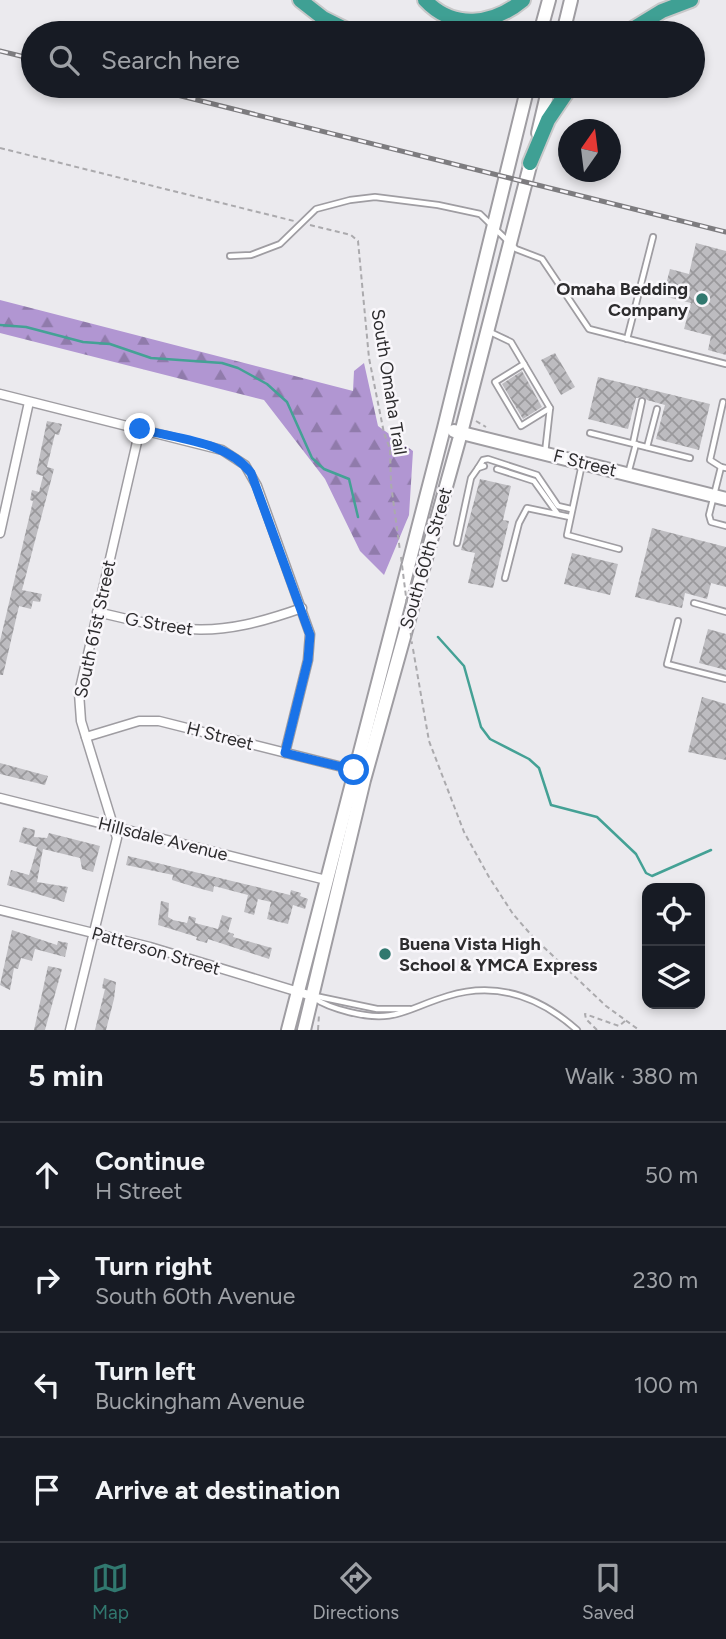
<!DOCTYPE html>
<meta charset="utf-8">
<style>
body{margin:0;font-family:Figtree,sans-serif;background:#20242c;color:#f1f3f6}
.controls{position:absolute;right:21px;bottom:21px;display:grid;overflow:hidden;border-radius:14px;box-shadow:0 4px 10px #0003}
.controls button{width:63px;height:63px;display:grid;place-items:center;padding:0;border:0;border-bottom:2px solid #363941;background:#171b24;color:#f1f3f6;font:35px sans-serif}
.compass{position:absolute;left:558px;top:119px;width:63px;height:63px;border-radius:50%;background:#171b24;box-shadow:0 4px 10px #0003;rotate:14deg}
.stop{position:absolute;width:21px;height:21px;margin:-16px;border:5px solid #1a73e8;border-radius:50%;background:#fff}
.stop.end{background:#1a73e8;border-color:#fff;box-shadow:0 2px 7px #0008}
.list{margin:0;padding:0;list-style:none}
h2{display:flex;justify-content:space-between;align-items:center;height:91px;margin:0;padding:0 28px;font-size:30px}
h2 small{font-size:23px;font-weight:400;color:#9ea1a6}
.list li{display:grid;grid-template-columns:46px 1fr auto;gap:21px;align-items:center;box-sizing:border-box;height:105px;padding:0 28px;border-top:2px solid #363941}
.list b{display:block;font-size:26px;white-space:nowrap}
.list p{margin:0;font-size:23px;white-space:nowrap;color:#9ea1a6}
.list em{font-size:23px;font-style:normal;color:#9ea1a6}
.icon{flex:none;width:38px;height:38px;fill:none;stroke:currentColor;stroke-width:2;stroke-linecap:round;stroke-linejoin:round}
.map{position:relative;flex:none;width:726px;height:1030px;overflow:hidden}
.search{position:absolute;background:#171b24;box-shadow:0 4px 10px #0003;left:21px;right:21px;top:21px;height:77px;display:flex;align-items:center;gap:18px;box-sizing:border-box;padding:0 24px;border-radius:38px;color:#9ea1a6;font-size:26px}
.sheet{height:511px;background:#171b24}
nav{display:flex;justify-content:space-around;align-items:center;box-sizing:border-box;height:98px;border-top:2px solid #363941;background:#171b24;font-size:19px;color:#9ea1a6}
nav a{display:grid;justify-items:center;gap:4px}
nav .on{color:#31786f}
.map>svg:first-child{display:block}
.forest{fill:url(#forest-firs)}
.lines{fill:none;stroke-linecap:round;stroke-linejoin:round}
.stream{stroke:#44a195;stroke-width:2.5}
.building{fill:url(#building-cross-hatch)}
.lane-casing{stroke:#9f9da2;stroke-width:8}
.street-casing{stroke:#9f9da2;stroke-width:11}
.secondary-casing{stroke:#9f9da2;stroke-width:16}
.highway-casing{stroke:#c8c8c9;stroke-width:18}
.path{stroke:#abaaad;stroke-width:2;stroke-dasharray:5 3.5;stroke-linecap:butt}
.lane{stroke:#fff;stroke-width:4.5}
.street{stroke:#fff;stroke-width:8}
.secondary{stroke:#fff;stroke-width:12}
.highway{stroke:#3fa094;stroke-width:14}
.rail-casing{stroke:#7d7c7f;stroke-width:5}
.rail{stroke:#f9f7fb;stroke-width:2.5;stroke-dasharray:8;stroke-linecap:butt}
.path-bridge{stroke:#abaaad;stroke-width:2;stroke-dasharray:5 3.5;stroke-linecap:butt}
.route{stroke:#1a73e8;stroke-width:9}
.poi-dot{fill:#31786f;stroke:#f9f7fb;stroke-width:2.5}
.labels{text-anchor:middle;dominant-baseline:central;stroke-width:5;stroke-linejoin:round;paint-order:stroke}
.poi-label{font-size:18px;font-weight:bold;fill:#2d2c2e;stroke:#f9f7fb;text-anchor:end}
.street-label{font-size:18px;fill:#2d2c2e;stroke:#f9f7fb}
</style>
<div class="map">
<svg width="726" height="1030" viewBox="0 0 726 1030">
<defs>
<pattern id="forest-firs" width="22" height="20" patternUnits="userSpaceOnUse" patternTransform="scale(1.75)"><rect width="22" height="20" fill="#b196d2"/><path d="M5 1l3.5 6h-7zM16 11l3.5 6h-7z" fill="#907bab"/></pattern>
<pattern id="building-cross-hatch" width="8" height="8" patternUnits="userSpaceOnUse" patternTransform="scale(1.75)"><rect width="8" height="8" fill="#bdbcc0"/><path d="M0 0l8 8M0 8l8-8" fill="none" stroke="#9a999c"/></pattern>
</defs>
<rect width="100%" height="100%" fill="#ebeaee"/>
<path class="forest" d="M0,300L353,391L354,371L364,363L378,426L413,451L409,515L384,575L360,551L325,479L264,400L0,333Z"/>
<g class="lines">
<g class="stream">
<path d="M0,325L26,327L83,342L110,344L151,358L222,363L238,368L267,384L287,402L312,458L324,469L349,479L358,517"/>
<path d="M438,637L464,666L481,727L490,739L529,759L539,768L551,805L597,817L636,854L646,873L652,876L711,850"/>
</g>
</g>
<g class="building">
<path d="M696,243L726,251V355L708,350L711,336L684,329L691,303L663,296L670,269L689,274Z"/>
<path d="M555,353L575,387L561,395L541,360Z"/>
<path d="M522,371L542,407L523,419L502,384Z"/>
<path d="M598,377L710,404L699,450L656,439L665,405L647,400L644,397L636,398L628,429L588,419Z"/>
<path d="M47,421L62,424L59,435L55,434L47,467L54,469L22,590L42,594L40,602L33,601L31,609L19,606L3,675H0V641L33,501L30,500L32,490L39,492L43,476L36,474Z"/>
<path d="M480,479L511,486L503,520L509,521L493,588L468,583L475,553L461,550Z"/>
<path d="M652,528L726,547V587L711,583L707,599L685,593L682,608L635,597Z"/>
<path d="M572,553L618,564L610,595L564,584Z"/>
<path d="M708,629L726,634V670L699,663Z"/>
<path d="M702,697L726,704V760L688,752Z"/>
<path d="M0,763L48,776L45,785L0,774Z"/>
<path d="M23,827L35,830L34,837L47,838L49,833L100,846L93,872L82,869L80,858L43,849L37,882L68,887L64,902L7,885L11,870L29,875L33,862L37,847L19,842Z"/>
<path d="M128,856L290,895L291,890L301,893L300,896L308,899L305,909L293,905L288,924L267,919L271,902L258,899L254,915L244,912L248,895L214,886L213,892L198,888L172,880L173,875L126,865Z"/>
<path d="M161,901L169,903L168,917L173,920L187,923L189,916L196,918L195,923L218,929L222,915L232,918L228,932L234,934L233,937L272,948L269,959L208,939L207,943L196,940L197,937L158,925Z"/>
<path d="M12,930L57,945L58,941L68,943L65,957L35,949L32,961L21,958L18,969L14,968L10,990L0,985Z"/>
<path d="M48,966L62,969L45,1030H34Z"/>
<path d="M104,978L116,982L114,999L106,1030H95L105,989L102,988Z"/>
</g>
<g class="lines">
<g class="lane-casing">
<g id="lane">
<path d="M230,256L251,255L280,244L316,209L350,200L375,197L438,205L480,214L516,249L542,259L589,329L726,364"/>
<path d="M490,332L511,342L550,408L545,453"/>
<path d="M627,339L653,237"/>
<path d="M524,364L495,382L521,426L550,408"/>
<path d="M590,433L690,458"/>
<path d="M633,443L642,401"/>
<path d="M647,447L657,409"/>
<path d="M582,464L567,535L619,549"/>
<path d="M721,467L710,460L723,402"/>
<path d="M478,468L483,460L488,459L537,475L558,506L571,509"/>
<path d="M726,468L721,467L709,515L711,522L726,526"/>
<path d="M497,469L534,481L557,513"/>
<path d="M628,474L636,444"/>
<path d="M457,543L471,478L478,468L484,466"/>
<path d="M505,578L519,523L527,508L570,517"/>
<path d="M694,603L726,612"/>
<path d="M678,621L667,664L726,679"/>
<path d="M315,996L377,1009H410"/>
<path d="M314,998C324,1005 337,1009 349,1012C396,1024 407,1008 448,996C497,981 540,997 577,1030"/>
</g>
</g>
<g class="street-casing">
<g id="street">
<path d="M0,394L222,450L245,465L257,486L310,634L308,660L285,753"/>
<path d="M0,533L29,402"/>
<path d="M97,612C186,633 214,639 302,608"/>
<path d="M86,737L139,721H159L354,770"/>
<path d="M0,798L326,880"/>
<path d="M0,910L150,947L312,996"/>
<path d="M70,1030L117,838L81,721L79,693L140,429"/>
</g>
</g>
<g class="secondary-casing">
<g id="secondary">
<path d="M540,33L549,0"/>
<path d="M563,33L571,0"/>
<path d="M538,133L549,86"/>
<path d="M454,431L726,499"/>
<path d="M288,1030L444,428L528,86"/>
<path d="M304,1030L364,780L461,433L533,154"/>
</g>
</g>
<g class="highway-casing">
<g id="highway">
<path d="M300,0L323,18L353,33"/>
<path d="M425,0C453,30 493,25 523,0"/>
<path d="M626,33L662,11L691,0"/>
<path d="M530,163L548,120L571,86"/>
</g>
</g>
<g class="path">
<path d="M0,148L294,221"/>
<path d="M310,225L351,235L358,241L369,358L384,433L390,449L391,484L400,551"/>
<path d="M476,421L486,427"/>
<path d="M413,649L429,741L464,832L489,877L513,914L533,937L606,1006L639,1030"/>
<path d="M318,1030L319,1015"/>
<path d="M597,1030L586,1019L585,1014L619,1026L625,1021"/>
</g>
<use href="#lane" class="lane"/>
<use href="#street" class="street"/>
<use href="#secondary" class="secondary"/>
<use href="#highway" class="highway"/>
<g class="rail-casing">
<g id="rail">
<path d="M0,51L33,59"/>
<path d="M141,86L726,232"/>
</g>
</g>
<use href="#rail" class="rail"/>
<path class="path-bridge" d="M401,557L412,644"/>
</g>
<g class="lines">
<path class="route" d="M140,429C177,439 227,441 251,473L310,635L308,660L285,753L354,770"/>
</g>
<g class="poi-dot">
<circle cx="702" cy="299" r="7"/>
<circle cx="385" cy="954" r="7"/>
</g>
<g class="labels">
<g class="poi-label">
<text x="688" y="289">Omaha Bedding<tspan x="688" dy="21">Company</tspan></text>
<text x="399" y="944" text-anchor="start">Buena Vista High<tspan x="399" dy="21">School &amp; YMCA Express</tspan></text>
</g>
<g class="street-label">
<text transform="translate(389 382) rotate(81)">South Omaha Trail</text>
<text transform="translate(585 463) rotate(14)">F Street</text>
<text transform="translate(426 558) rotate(-74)">South 60th Street</text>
<text transform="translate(159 624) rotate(9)">G Street</text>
<text transform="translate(95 629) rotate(-78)">South 61st Street</text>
<text transform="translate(220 736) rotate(14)">H Street</text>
<text transform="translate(163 839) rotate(14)">Hillsdale Avenue</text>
<text transform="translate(156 951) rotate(16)">Patterson Street</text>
</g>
</g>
</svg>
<div class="controls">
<button><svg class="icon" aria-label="locate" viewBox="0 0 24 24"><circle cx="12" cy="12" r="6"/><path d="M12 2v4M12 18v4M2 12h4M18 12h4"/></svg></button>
<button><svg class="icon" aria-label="layers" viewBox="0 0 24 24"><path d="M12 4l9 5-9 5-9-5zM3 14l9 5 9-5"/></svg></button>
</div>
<svg class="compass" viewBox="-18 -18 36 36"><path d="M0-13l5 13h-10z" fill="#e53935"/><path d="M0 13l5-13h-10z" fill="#9ea1a6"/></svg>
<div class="stop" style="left:354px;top:770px"></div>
<div class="stop end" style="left:140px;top:429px"></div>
<div class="search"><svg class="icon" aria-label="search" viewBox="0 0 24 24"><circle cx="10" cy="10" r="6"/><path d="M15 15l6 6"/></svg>Search here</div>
</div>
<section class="sheet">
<h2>5 min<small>Walk · 380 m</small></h2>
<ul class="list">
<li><svg class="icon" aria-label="ahead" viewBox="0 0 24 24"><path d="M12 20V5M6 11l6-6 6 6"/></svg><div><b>Continue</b><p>H Street</p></div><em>50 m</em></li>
<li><svg class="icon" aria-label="right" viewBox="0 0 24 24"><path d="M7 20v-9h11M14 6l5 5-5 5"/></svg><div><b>Turn right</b><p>South 60th Avenue</p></div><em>230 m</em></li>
<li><svg class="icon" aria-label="left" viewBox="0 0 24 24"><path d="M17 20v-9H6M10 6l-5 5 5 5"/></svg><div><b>Turn left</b><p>Buckingham Avenue</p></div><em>100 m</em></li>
<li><svg class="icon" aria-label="arrive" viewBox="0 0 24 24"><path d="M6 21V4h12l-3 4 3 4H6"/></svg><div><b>Arrive at destination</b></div></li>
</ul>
</section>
<nav>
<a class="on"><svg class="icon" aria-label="map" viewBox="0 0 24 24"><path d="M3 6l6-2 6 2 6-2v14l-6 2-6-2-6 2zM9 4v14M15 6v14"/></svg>Map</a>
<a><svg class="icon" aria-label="directions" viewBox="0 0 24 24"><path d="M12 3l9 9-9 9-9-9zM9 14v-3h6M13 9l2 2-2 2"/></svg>Directions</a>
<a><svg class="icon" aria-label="saved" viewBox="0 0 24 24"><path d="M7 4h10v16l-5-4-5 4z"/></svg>Saved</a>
</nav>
